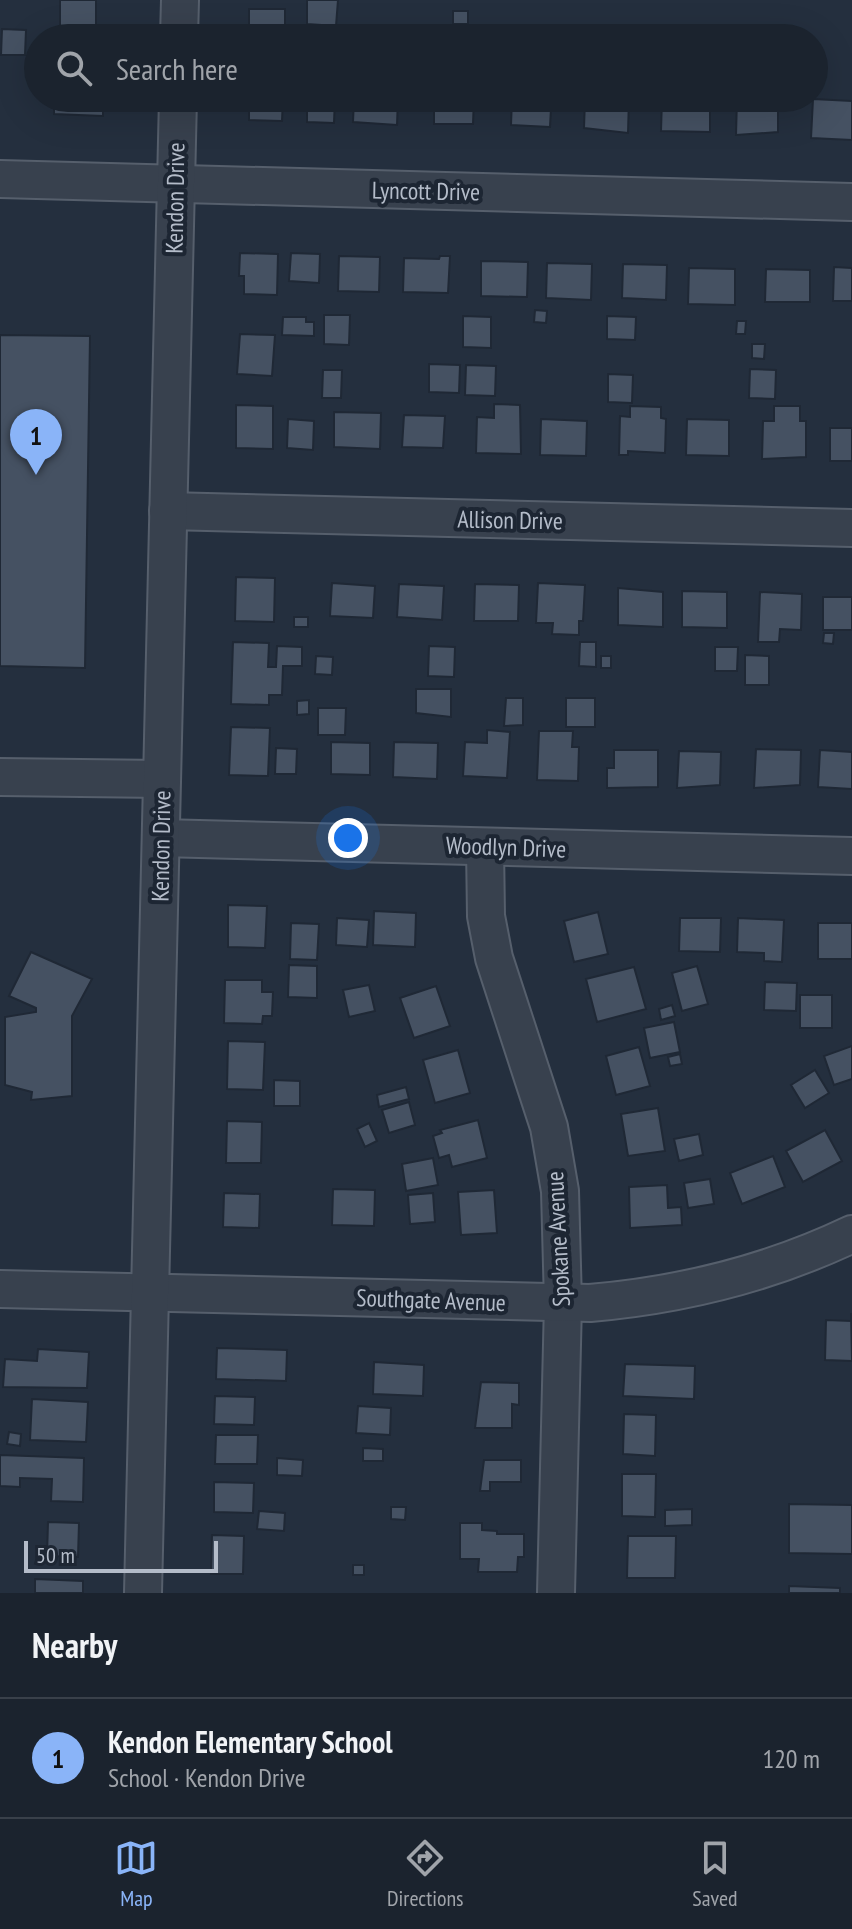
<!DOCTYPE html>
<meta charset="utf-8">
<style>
body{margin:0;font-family:"PT Sans Narrow",sans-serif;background:#282f3a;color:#f1f3f6}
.scale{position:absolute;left:24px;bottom:20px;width:194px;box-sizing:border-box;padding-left:8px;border:4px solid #b4bcc9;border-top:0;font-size:22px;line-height:28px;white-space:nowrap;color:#b4bcc9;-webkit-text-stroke:6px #1d2633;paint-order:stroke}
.you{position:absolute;left:348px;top:838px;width:28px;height:28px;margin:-20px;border:6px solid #fff;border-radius:50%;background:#1a73e8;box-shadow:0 0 0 12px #1a73e833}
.badge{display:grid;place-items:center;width:52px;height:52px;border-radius:50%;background:#8ab4f8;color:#111;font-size:26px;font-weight:700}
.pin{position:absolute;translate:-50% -66px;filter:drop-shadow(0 2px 4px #0008)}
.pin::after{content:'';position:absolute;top:42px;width:28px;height:24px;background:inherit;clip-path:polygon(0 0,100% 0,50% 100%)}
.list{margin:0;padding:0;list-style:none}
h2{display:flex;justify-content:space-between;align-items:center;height:104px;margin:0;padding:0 32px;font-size:34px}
h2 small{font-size:26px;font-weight:400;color:#a0a4aa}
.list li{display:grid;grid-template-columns:52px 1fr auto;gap:24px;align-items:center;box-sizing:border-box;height:120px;padding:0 32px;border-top:2px solid #39404a}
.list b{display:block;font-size:30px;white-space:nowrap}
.list p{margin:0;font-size:26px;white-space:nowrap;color:#a0a4aa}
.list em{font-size:26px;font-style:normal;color:#a0a4aa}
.icon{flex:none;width:44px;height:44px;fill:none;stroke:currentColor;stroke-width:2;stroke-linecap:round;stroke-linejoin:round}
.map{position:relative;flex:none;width:852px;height:1593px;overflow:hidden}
.search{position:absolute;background:#1b232e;box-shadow:0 8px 32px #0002;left:24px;right:24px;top:24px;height:88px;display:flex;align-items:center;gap:20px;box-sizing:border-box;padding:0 28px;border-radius:44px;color:#a0a4aa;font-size:30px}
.sheet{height:224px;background:#1b232e}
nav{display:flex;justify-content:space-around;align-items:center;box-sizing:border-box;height:112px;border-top:2px solid #39404a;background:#1b232e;font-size:22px;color:#a0a4aa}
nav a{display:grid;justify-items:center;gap:4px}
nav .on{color:#8ab4f8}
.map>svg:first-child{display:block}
.building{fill:#455162;stroke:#1f2835;stroke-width:2}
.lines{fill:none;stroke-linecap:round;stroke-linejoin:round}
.minor-casing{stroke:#565f6c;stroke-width:40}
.minor{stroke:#38414e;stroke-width:36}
.labels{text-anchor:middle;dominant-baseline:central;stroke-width:8;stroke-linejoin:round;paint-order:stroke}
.street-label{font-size:24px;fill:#b4bcc9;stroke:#1d2633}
</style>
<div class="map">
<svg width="852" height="1593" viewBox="0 0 852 1593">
<rect width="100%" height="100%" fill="#242f3e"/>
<g class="building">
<rect x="60" y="0" width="36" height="37"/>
<path d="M307,0H338L336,26L307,24Z"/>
<rect x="249" y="9" width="36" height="29"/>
<rect x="453" y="11" width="15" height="13"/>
<path d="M344,28L378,30L377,38H343Z"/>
<path d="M2,29L26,30L25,55H1Z"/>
<path d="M54,98H103V116L54,114Z"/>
<path d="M245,98H283L282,121L249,120V103L245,102Z"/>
<path d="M307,98H335L334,123L307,122Z"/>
<path d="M354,98H398L397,125L353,122Z"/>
<path d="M434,98H474L473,124H434Z"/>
<path d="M512,98H561V109L551,108L550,127L511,125Z"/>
<path d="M585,98H629L628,133L584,128Z"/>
<path d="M662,98H710V132L661,131Z"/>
<path d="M737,98H778V132L736,135Z"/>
<path d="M813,99L852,101V140L811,138Z"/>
<path d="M240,253L278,254L277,295L244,294V276H239Z"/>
<path d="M291,253L320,254L319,283L289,281Z"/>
<path d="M339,256L380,257L379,292L338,291Z"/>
<path d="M440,256H450L448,293L403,292L404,258L439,259Z"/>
<path d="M481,261L528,262L527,297L481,296Z"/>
<path d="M547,263L592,264L591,300L546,298Z"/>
<path d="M623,264L667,265L666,300L622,298Z"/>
<path d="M834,267L852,268V301H833Z"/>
<path d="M689,268L735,269V305L688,304Z"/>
<path d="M766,269L810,270V302H765Z"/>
<path d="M535,310L547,311L546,323L534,322Z"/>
<path d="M324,315H350L349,345L324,344Z"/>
<path d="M463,316L491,317V348L463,347Z"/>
<path d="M607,316L636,317L635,340L607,339Z"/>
<path d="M283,317H306V322H314V336L282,335Z"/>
<path d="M737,321H746L745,334H736Z"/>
<path d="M240,334L275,335L272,376L237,374Z"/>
<path d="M0,335L90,336L85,668L0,666Z"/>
<path d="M752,344H765L764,359L752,358Z"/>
<path d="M429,364L460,365L459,393L429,392Z"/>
<path d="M466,365L496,366L495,396L465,395Z"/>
<path d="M750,369L776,370L775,399L749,398Z"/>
<path d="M323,370H342L341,398H322Z"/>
<path d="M608,374L633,375L632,403L608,402Z"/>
<path d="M494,404L520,405L521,454L476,453L477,417L494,418Z"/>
<path d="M236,405L273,406V449L236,448Z"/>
<path d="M630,406L661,407V418L666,419L665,453L628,451V455H619L620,416L630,417Z"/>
<path d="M774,406H800V421H806V457L762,459L763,421H774Z"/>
<path d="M334,412L381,413L380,449L334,447Z"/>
<path d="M404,415L445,416L443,448L402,447Z"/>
<path d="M288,419L314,421L313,450L287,448Z"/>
<path d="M541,419L587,421L586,456L540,455Z"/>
<path d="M687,419L729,420V456L686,455Z"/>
<rect x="830" y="428" width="22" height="33"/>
<path d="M236,577L275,578L274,622L235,621Z"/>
<path d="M332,583L375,586L373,618L330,616Z"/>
<path d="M538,583L585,585L583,621H579V635L552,634L553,623H536Z"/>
<path d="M399,584L444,586L442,620L397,617Z"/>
<path d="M475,584L519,585L518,621H474Z"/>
<path d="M618,588L663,592V627L618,625Z"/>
<path d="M682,591L727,592V628L682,627Z"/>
<path d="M760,592L802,594L801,630L780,629L779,642H758Z"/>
<rect x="823" y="597" width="29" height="33"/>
<rect x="294" y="617" width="14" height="10"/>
<path d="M824,633H834L833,644L823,643Z"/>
<path d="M233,642L269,643L268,667H276L277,646L302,647V666H283L282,695H269V705L231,704Z"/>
<path d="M580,642H596V667L579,666Z"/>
<path d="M429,646L455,647L454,677L428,676Z"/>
<path d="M715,647H738L737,671H715Z"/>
<path d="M745,655L769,656V685H745Z"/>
<path d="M316,656L333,657L332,675L315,674Z"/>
<rect x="601" y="656" width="10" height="12"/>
<path d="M416,689H451V717L416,713Z"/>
<path d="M506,698H523V725L504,726Z"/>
<rect x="566" y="698" width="29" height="29"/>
<path d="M309,700V714L297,715V701Z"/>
<path d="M318,708H346L345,735H318Z"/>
<path d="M231,727L270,728L268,776L229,775Z"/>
<path d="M487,730L510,732L507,778L463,776L465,742L487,743Z"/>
<path d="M539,731H573L572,747H579L578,781L537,780Z"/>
<path d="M331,742L370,743V775L331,774Z"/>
<path d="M394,742L438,743L437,779L393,777Z"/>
<path d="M276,748L297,749L296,774H275Z"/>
<path d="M756,749L801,750L800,785L754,788Z"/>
<path d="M614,750H658V787L607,788V768H614Z"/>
<path d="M820,750L852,752V789L818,787Z"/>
<path d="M679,751L721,752L720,785L677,788Z"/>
<path d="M228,905L267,906L265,948L228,947Z"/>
<path d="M374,911L416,913L415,947L373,945Z"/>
<path d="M598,912L608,954L574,962L564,921Z"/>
<path d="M337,918L369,920L367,947L336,945Z"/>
<path d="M680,918H721L720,952L679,951Z"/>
<path d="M738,918L784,920L782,962L764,961V953L737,952Z"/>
<path d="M291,923L319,924L317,960L290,959Z"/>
<rect x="818" y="923" width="34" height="36"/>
<path d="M31,952L92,979L72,1016V1096L31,1100L32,1092L5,1085V1017L36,1012V1008L9,996Z"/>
<path d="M289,965L317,966V998L288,997Z"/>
<path d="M697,966L708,1004L682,1011L672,973Z"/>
<path d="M634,967L646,1009L597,1022L586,979Z"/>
<path d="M225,980H262V992H273L272,1016H263L262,1024L224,1023Z"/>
<path d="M765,982L797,983L796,1011L764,1010Z"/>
<path d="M369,985L375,1011L349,1017L343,990Z"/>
<path d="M436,986L450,1026L414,1038L400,998Z"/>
<rect x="800" y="995" width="32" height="33"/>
<path d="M672,1005L675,1016L661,1020L659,1009Z"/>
<path d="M674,1022L680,1052L650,1058L644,1028Z"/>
<path d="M228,1041L265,1042L263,1090L227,1089Z"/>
<path d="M852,1046V1079L834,1085L824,1056Z"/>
<path d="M639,1047L650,1086L616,1095L606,1056Z"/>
<path d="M458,1050L470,1093L435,1103L423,1060Z"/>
<path d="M680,1054L682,1064L670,1066L668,1057Z"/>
<path d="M815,1070L829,1093L805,1108L791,1085Z"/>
<path d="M274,1080L300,1081V1106H274Z"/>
<path d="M406,1087L409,1099L379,1107L377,1095Z"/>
<path d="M409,1102L415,1125L389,1133L382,1110Z"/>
<path d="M658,1108L665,1151L628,1156L621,1114Z"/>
<path d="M478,1120L487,1158L452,1167L449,1155L439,1158L433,1136L442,1133L440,1130Z"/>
<path d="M227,1121L262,1122L261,1163H226Z"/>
<path d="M369,1123L377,1141L365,1147L357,1129Z"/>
<path d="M825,1130L842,1161L803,1182L786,1151Z"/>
<path d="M699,1134L703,1155L679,1161L674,1139Z"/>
<path d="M773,1156L785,1187L742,1204L730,1173Z"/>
<path d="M433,1158L438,1185L406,1191L402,1164Z"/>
<path d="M710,1179L714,1204L688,1208L684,1183Z"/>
<path d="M667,1185L668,1208L681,1207L682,1225L630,1228L629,1187Z"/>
<path d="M333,1189L375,1190L374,1226L332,1225Z"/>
<path d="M494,1190L497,1233L461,1235L458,1192Z"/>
<path d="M224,1193L260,1194L259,1228L223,1227Z"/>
<path d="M433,1193L435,1222L410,1224L408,1195Z"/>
<path d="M851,1313L852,1361L825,1360L826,1320L851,1321Z"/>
<path d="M217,1348L287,1350L286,1381L216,1379Z"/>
<path d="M38,1349L89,1352L87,1388L3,1387L5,1359L37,1361Z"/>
<path d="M374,1362L424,1365L423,1396L373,1394Z"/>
<path d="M625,1364L695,1366L694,1399L623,1396Z"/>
<path d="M481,1382L519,1383V1405L512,1404V1428H475Z"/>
<path d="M215,1396L255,1397L254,1425L214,1424Z"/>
<path d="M32,1399L88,1402L86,1442L30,1440Z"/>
<path d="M358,1406L391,1408L390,1435L356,1433Z"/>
<path d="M624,1414L656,1415L655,1456L623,1454Z"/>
<path d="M9,1432L21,1434L20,1446L7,1444Z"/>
<path d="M216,1435H258L257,1464H215Z"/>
<path d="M363,1448L383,1449V1461H363Z"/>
<path d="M0,1455L84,1458L83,1502L51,1501L52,1479L20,1478V1487L0,1486Z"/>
<path d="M277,1458L303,1460L302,1476L277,1475Z"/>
<path d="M484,1460H521V1482H490V1491H480Z"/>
<path d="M622,1474H656L655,1517L622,1516Z"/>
<path d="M214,1482L254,1483L253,1513L214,1512Z"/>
<path d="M789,1504L852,1505V1554L789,1553Z"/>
<path d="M391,1507H406L405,1520L391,1519Z"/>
<path d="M692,1509V1525L665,1526V1510Z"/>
<path d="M259,1511L285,1513L284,1531L257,1529Z"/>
<path d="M48,1522L79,1523L78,1557L47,1556Z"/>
<path d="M460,1523H482V1530L497,1531V1534H524V1557H518L517,1572H478L479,1559H460Z"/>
<path d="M212,1535L244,1536L243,1574H211Z"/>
<path d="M628,1536H676L675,1578H627Z"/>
<rect x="353" y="1565" width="11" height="10"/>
<path d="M35,1579L83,1581V1593H35Z"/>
<path d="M789,1586L840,1588V1593H789Z"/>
</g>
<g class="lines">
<g class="minor-casing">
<g id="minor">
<path d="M179,38L180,0"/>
<path d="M0,179L852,202"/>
<path d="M168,511L852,528"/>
<path d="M0,777L162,779"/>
<path d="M161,838L852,856"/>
<path d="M485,847L486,916L494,958L549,1127L560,1191L563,1303L556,1593"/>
<path d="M0,1289L590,1303C683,1295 768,1274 852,1234"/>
<path d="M143,1593L178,98"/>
</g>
</g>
<use href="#minor" class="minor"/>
</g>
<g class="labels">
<g class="street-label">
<text transform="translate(426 191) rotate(1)">Lyncott Drive</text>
<text transform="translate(175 198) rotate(-89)">Kendon Drive</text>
<text transform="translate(510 520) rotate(1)">Allison Drive</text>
<text transform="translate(161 846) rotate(-89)">Kendon Drive</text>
<text transform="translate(506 847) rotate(2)">Woodlyn Drive</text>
<text transform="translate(558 1239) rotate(-93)">Spokane Avenue</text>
<text transform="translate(431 1300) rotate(2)">Southgate Avenue</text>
</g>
</g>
</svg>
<div class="scale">50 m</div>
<div class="you"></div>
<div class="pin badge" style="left:36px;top:475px">1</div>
<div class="search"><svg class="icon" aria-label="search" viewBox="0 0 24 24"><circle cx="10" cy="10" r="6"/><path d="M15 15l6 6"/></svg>Search here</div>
</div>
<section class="sheet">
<h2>Nearby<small></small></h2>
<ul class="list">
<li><span class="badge">1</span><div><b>Kendon Elementary School</b><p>School · Kendon Drive</p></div><em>120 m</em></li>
</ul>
</section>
<nav>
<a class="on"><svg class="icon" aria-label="map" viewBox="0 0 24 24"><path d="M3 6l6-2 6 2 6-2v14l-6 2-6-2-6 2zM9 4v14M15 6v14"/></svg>Map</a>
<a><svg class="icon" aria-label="directions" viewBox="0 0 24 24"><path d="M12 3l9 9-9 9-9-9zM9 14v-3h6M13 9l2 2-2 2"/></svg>Directions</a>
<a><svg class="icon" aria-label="saved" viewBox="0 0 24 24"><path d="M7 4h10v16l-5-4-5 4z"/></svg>Saved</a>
</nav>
